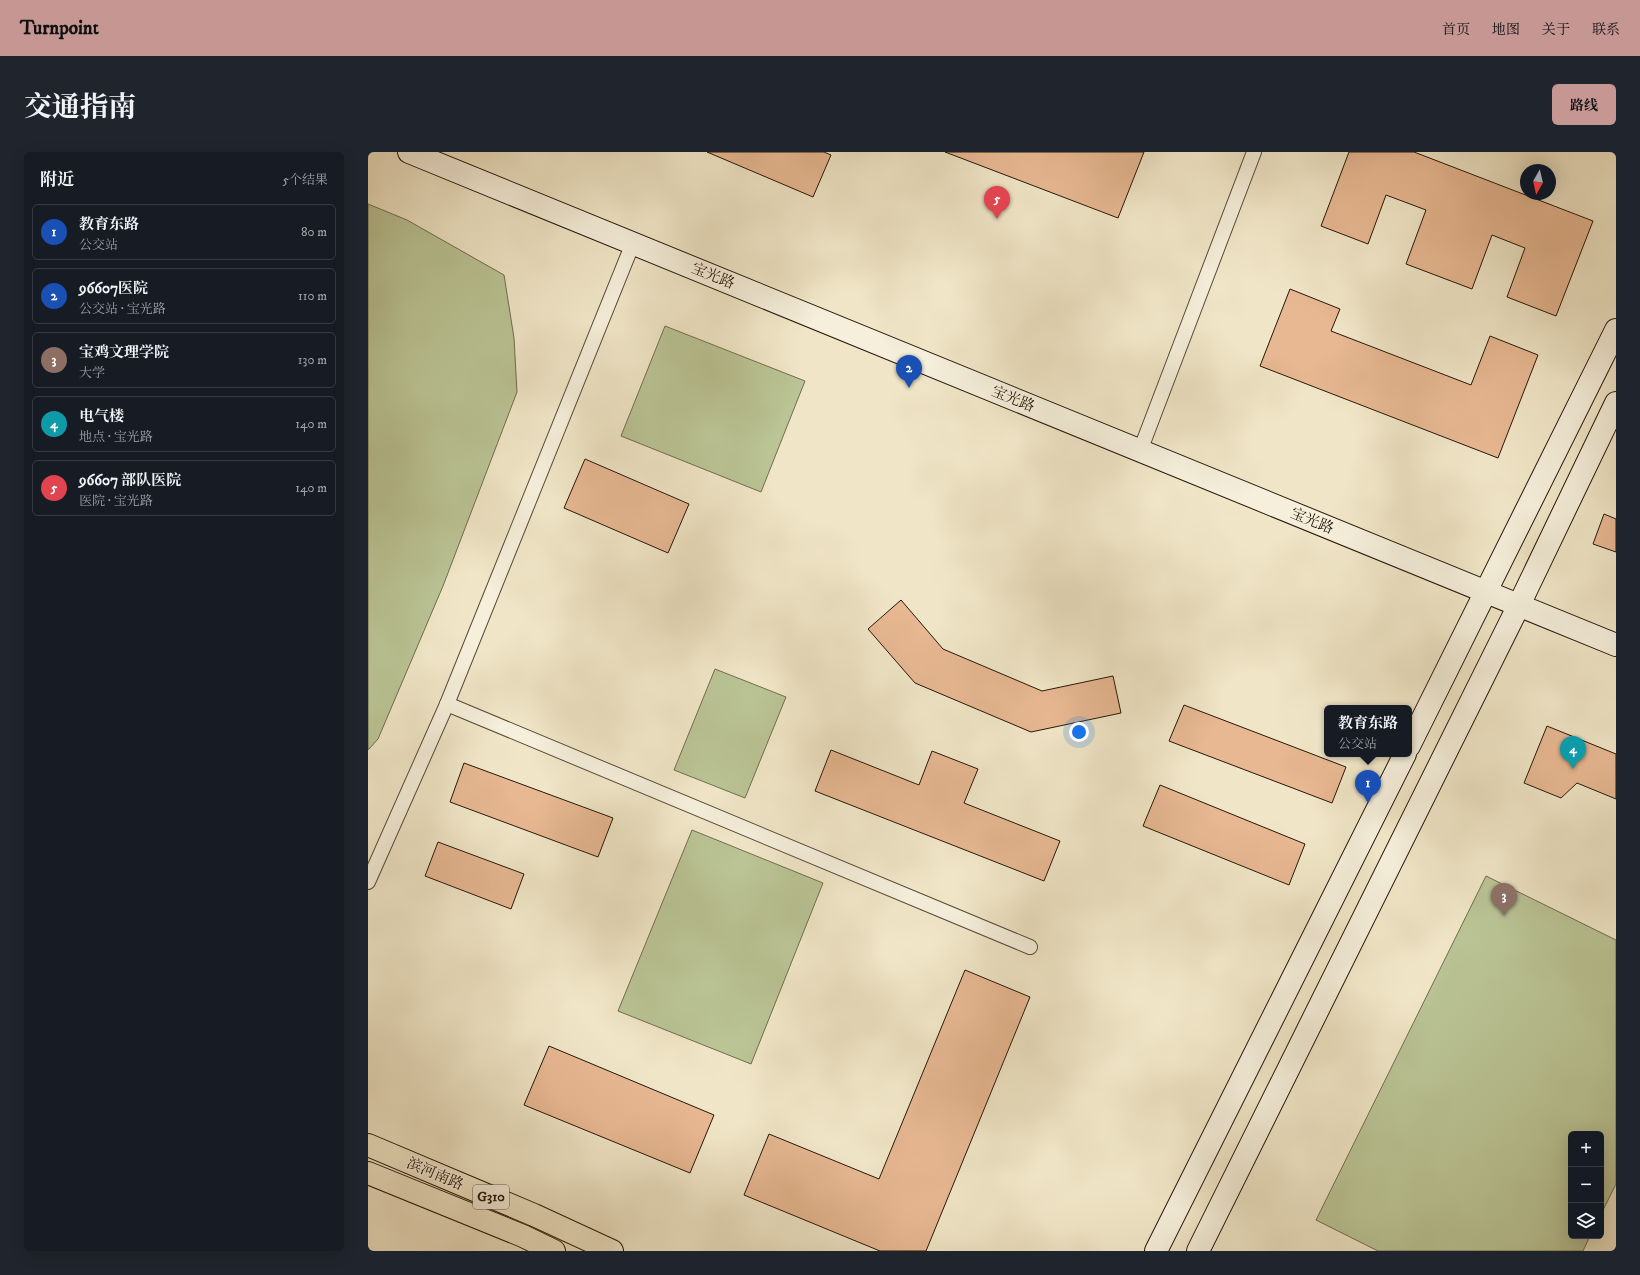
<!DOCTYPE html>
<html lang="zh">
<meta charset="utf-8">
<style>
body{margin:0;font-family:"IM FELL DW Pica","Noto Serif SC",serif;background:#20242c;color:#f1f3f6}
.controls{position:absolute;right:12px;bottom:12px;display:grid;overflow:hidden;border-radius:6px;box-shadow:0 4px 16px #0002}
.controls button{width:36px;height:36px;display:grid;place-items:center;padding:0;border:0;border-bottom:1px solid #363941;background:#171b24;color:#f1f3f6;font:20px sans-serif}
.compass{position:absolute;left:1152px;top:12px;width:36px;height:36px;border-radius:50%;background:#171b24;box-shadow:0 4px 16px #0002;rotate:188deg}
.you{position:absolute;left:711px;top:580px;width:14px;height:14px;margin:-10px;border:3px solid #fff;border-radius:50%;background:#1a73e8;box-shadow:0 0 0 6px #1a73e833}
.badge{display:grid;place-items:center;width:26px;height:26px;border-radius:50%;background:#c59692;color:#fff;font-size:13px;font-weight:700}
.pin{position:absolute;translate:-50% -33px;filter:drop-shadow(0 1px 2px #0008)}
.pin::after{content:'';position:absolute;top:21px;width:14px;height:12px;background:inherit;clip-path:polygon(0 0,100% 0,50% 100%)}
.popup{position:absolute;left:956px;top:553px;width:88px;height:52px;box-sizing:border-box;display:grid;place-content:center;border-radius:6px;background:#171b24;filter:drop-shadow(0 1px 3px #0005);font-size:13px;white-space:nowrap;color:#9ea1a6}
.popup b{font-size:15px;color:#f1f3f6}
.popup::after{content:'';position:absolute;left:50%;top:100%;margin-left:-8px;border:8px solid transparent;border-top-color:#171b24}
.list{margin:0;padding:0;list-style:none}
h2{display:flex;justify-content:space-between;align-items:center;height:52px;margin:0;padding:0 16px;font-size:17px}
h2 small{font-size:13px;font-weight:400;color:#9ea1a6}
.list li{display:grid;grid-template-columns:26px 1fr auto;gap:12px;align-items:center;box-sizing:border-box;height:56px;margin:0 8px 8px;padding:0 8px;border:1px solid #363941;border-radius:6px}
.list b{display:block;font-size:15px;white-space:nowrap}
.list p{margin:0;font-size:13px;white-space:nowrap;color:#9ea1a6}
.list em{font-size:13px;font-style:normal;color:#9ea1a6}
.icon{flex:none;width:22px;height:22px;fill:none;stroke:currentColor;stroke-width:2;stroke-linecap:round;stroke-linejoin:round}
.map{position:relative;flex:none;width:1248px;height:1099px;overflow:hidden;border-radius:6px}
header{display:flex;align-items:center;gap:24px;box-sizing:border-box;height:56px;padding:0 20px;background:#c59692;color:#111}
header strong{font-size:19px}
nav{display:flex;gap:22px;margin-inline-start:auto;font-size:14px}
.intro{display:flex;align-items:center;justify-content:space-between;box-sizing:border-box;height:96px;padding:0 24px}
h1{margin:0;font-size:28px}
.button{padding:10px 18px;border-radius:6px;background:#c59692;color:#111;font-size:14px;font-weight:700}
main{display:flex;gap:24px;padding:0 24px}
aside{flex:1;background:#171b24;border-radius:6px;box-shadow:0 4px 16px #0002}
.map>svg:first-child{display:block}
.green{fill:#bac495;stroke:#706d4f}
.building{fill:#e7b892;stroke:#271609}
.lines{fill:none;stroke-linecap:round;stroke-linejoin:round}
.lane-casing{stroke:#594a38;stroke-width:16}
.secondary-casing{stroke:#271609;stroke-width:24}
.highway-casing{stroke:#271609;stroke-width:24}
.lane{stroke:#f5efdb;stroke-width:14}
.secondary{stroke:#f5efdb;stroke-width:22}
.highway{stroke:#f0e6c7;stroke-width:22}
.labels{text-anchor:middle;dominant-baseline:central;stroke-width:3;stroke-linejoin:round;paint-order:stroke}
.shield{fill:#f5efdb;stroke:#655748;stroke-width:1}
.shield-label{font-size:14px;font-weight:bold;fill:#271609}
.street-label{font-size:15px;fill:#271609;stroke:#f5efdb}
</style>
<header>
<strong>Turnpoint</strong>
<nav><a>首页</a><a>地图</a><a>关于</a><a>联系</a></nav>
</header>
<div class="intro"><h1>交通指南</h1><a class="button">路线</a></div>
<main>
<aside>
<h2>附近<small>5个结果</small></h2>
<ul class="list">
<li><span class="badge" style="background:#1a4fb4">1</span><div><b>教育东路</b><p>公交站</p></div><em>80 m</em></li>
<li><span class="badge" style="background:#1a4fb4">2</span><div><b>96607医院</b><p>公交站 · 宝光路</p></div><em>110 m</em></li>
<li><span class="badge" style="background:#8d6e63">3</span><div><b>宝鸡文理学院</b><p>大学</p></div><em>130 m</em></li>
<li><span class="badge" style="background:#0f9aa8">4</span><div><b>电气楼</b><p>地点 · 宝光路</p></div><em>140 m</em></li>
<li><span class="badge" style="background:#e0444e">5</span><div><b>96607 部队医院</b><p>医院 · 宝光路</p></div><em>140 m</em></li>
</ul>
</aside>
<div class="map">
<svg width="1248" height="1099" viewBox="0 0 1248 1099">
<rect width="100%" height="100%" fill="#f0e6c7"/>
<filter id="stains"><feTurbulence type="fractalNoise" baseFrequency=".005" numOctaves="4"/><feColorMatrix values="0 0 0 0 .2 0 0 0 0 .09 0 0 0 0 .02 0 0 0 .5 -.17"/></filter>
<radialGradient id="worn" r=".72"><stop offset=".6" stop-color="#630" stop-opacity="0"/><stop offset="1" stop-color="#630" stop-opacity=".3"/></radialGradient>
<g class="green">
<path d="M0,52L39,68L136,123L146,186L149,240L75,434L10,587L0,598Z"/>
<path d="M297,174L437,229L393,340L253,284Z"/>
<path d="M347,517L418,545L377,646L306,618Z"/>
<path d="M324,678L455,731L383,912L250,859Z"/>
<path d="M1118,724L1248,788V1032L1233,1062V982H1203V1084H1222L1215,1099H1010L948,1068Z"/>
</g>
<g class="building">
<path d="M339,0H456L463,3L445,45Z"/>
<path d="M577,0H776L750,66Z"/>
<path d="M981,0H1046L1225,69L1188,164L1139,145L1157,96L1124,83L1104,137L1038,112L1058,58L1018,43L1000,92L953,74Z"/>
<path d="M922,137L972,157L963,179L1103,233L1122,184L1170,203L1130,306L892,214Z"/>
<path d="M217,307L321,352L300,401L196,356Z"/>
<path d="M1236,362L1248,367V400L1225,392Z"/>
<path d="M533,448L575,497L674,539L745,524L753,561L663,580L547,531L500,477Z"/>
<path d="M816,553L978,615L964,651L801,589Z"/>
<path d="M1179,574L1248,602V647L1209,631L1193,646L1156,631Z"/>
<path d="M463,598L551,633L564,599L610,617L596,651L692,689L676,729L447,639Z"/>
<path d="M96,611L245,666L230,705L82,650Z"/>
<path d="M792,633L937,692L921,733L775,674Z"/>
<path d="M70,690L156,722L143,757L57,724Z"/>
<path d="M597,818L662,845L558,1099H512L376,1043L401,982L511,1027Z"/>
<path d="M181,894L346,963L322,1021L156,953Z"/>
</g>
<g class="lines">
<g class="lane-casing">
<g id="lane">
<path d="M772,299L886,0"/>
<path d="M79,552L662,795"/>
<path d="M0,730L79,552L265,91"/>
</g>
</g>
<g class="secondary-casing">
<g id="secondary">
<path d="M41,0L1248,493"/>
<path d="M1041,594L1248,178"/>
<path d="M788,1099L1037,602"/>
<path d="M830,1099L1151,453L1248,251"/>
</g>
</g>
<g class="highway-casing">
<g id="highway">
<path d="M0,993L166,1063L244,1099"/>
<path d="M0,1021L155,1084L186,1099"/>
</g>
</g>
<use href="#lane" class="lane"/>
<use href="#secondary" class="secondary"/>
<use href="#highway" class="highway"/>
</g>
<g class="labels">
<rect class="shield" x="105" y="1033" width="36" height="24" rx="3"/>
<g class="shield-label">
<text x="123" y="1045">G310</text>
</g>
<g class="street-label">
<text transform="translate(345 124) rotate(22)">宝光路</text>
<text transform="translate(645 247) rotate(22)">宝光路</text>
<text transform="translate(944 369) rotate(22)">宝光路</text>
<text transform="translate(67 1022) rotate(23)">滨河南路</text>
</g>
</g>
<rect width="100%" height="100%" filter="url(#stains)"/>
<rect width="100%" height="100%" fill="url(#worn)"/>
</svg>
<div class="controls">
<button>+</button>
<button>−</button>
<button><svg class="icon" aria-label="layers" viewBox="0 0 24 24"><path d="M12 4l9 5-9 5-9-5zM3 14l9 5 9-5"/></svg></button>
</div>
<svg class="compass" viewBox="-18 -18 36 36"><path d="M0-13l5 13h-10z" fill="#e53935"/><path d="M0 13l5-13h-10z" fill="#9ea1a6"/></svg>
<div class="you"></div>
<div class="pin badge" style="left:1000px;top:651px;background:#1a4fb4">1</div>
<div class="popup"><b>教育东路</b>公交站</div>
<div class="pin badge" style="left:541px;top:236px;background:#1a4fb4">2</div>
<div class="pin badge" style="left:1136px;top:764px;background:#8d6e63">3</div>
<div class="pin badge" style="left:1205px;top:617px;background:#0f9aa8">4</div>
<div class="pin badge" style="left:629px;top:67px;background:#e0444e">5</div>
</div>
</main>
